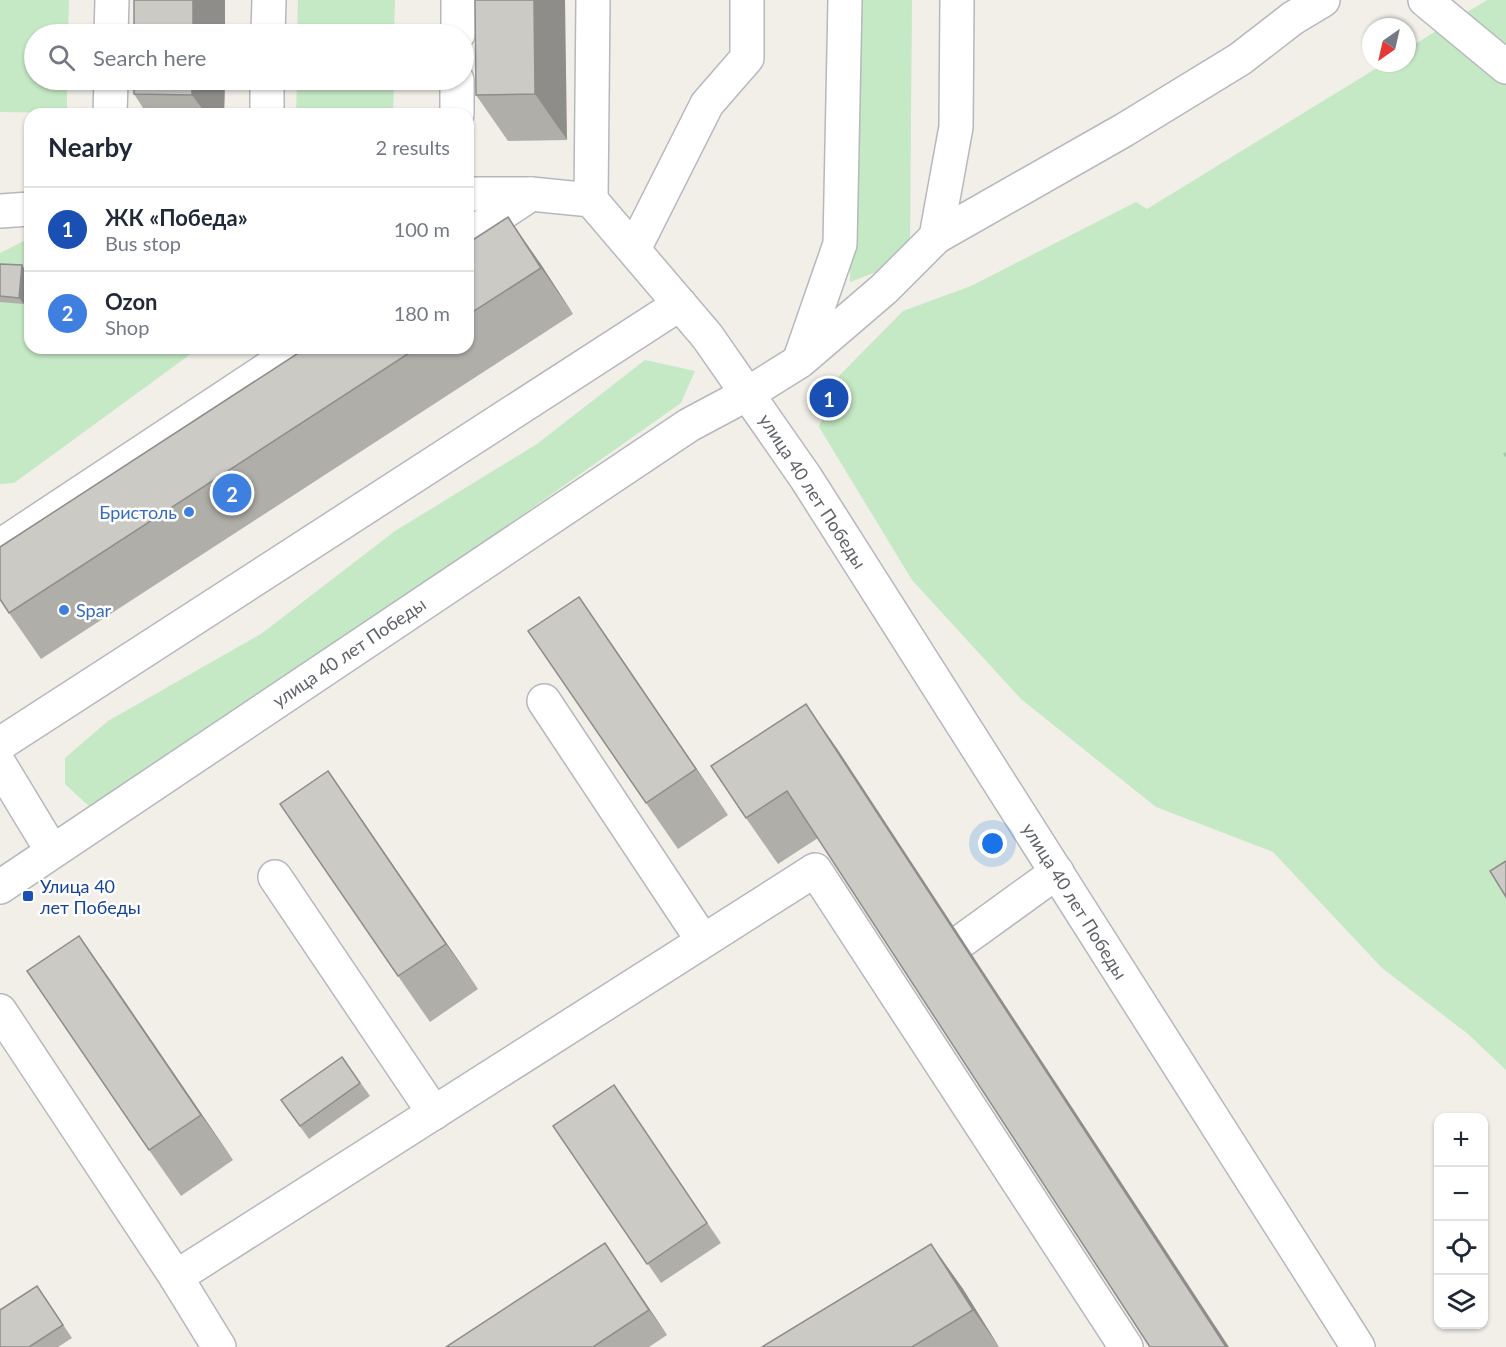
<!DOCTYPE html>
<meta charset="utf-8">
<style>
body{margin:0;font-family:Lato,sans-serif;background:#f2f2f3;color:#1f2937}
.controls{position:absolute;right:18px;bottom:18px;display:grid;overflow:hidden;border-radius:12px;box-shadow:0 2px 4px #0004}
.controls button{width:54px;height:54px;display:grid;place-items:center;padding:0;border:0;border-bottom:2px solid #e0e1e3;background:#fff;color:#1f2937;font:30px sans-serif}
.compass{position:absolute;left:1362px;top:18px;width:54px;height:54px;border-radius:50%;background:#fff;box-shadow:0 2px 4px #0004;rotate:214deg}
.you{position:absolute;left:993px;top:844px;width:21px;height:21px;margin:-15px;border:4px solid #fff;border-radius:50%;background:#1a73e8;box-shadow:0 0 0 9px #1a73e833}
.badge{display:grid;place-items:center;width:39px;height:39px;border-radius:50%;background:#ea4335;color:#fff;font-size:20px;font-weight:700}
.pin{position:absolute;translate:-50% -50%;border:3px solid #fff;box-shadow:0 2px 6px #0006}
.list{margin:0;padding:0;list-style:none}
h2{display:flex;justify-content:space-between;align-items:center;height:78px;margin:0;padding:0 24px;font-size:26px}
h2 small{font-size:20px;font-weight:400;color:#747a83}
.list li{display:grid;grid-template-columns:39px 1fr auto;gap:18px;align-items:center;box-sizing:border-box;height:84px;padding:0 24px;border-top:2px solid #e0e1e3}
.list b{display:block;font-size:22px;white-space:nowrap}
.list p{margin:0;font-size:20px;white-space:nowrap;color:#747a83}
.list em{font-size:20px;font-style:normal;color:#747a83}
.icon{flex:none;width:33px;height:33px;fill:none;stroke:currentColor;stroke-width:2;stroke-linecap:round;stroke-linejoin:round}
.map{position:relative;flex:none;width:1506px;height:1347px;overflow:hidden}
.search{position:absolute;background:#fff;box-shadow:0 2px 4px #0004;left:24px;top:24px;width:450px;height:66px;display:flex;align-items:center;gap:15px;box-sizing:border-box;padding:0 21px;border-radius:33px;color:#747a83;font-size:22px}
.panel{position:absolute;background:#fff;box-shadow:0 2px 4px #0004;left:24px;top:108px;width:450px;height:246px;border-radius:18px}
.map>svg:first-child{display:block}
.green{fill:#c5e8c5}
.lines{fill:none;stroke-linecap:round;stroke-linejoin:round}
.minor-casing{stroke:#b5b8bc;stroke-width:36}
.path{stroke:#9cc7a9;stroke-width:4;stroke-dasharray:6 3;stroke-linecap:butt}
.minor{stroke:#fff;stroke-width:33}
.wall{fill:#afaea9}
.shaded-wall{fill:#8f8d8a}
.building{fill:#cccac5;stroke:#8f8d8a;stroke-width:1.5}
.shop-dot{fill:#3f7fe0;stroke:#fff;stroke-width:2}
.transit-dot{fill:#1a4fb4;stroke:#fff;stroke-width:2}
.labels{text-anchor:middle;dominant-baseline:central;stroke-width:5;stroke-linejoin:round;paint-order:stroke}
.street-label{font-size:18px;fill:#5f6368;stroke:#fff}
.shop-label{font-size:18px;fill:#366cbe;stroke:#fff;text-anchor:end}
.transit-label{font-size:18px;fill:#164399;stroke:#fff;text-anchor:start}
</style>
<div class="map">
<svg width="1506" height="1347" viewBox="0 0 1506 1347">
<rect width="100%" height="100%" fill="#f1efe8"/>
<g class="green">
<path d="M0,0H69L68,34H34V80H67V113L0,112Z"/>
<path d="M298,0H395L394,34H297Z"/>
<path d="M854,0H912L910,242L876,272L850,282Z"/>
<path d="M1487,0H1506V1070L1468,1034L1382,968L1273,852L1156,807L1021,699L912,580L819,427L839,376L903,311L971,286L1136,202L1147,209L1385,63H1407V49Z"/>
<path d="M297,80H394L393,114H296Z"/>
<path d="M30,238V348H199L14,483L0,484V253Z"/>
<path d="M645,360L695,371L681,403L345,640L91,808L65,784V758L108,721L261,634L395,531L537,444Z"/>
</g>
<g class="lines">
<g class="minor-casing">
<g id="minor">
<path d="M1425,0L1506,67"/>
<path d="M111,34L112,0"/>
<path d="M268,34L269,0"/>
<path d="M458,34V0"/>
<path d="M110,114L111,80"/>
<path d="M267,114V80"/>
<path d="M457,114V80"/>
<path d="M468,194H531L591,200L707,336L806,478L1358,1347"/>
<path d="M591,200L593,0"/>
<path d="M0,211L30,209"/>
<path d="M468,236L531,194"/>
<path d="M936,237L956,127L957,0"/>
<path d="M634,249L707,104L747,58V0"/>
<path d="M800,359L840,244L845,0"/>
<path d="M0,546L299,348"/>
<path d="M544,701L703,941"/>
<path d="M0,744L680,304"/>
<path d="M0,765L52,851"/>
<path d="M275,877L434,1113"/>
<path d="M0,887L689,425L749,393L800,361L884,289L936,237L1124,130L1240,59L1293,18L1323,0"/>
<path d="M963,940L1057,872"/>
<path d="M0,1011L176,1277"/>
<path d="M219,1347L176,1277L815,870L1126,1347"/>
</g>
</g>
<path class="path" d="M1504,455L1506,454"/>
<use href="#minor" class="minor"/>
</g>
<g class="wall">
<path d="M475,0L567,140L508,141L476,95Z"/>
<path d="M225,80L224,114H147L134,94Z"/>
<path d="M468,243L540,263L573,314L41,659L9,613L306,348H468Z"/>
<path d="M0,264L22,265L26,272L24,304L0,302Z"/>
<path d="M611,643L728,815L678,849L646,803Z"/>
<path d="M838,750L818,838L778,864L746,818Z"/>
<path d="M360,817L478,989L430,1022L398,976Z"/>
<path d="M79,936L233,1160L181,1196L149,1150Z"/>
<path d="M342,1057L370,1096L309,1139L281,1100Z"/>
<path d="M614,1085L721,1243L661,1283L553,1126Z"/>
<path d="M605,1243L667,1335L649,1347H446Z"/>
<path d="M931,1244L963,1289L999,1347H762Z"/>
<path d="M37,1286L72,1338L58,1347H0Z"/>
</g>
<g class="shaded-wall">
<rect x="193" y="0" width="32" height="34"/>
<path d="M534,0H565L567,140L535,94Z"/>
<path d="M192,80H225L224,114H206L192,95Z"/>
<path d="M508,217L540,263L573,314L541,268Z"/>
<path d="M22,265L26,272L24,304L19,298Z"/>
<path d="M579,597L611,643L728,815L696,769Z"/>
<path d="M806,704L838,750L1229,1347H1226Z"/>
<path d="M328,771L360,817L478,989L446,944Z"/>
<path d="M79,936L111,981L233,1160L201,1115Z"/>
<path d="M605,1243L622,1268L667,1335L649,1310Z"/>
<path d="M931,1244L963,1289L999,1347L973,1310Z"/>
</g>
<g class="building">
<rect x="134" y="0" width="59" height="34"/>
<path d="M475,0H534L535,94L476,95Z"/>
<path d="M134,80H192V95L134,94Z"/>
<path d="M508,217L541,268L468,315V243Z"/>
<path d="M0,264L22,265L19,298L0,296Z"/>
<path d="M306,348H417L9,613L0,599V547Z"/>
<path d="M579,597L696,769L646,803L528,631Z"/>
<path d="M806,704L1226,1347H1150L787,791L746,818L711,766Z"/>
<path d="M328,771L446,944L398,976L280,804Z"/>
<path d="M1506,861V897L1490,871Z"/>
<path d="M79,936L201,1115L149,1150L27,971Z"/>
<path d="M342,1057L360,1083L300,1126L281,1100Z"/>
<path d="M614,1085L707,1223L647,1264L553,1126Z"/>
<path d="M605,1243L649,1310L593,1347H446Z"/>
<path d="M931,1244L973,1310L912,1347H762Z"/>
<path d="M37,1286L63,1325L29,1347H0V1310Z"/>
</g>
<g class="shop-dot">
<circle cx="189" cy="512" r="6"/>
<circle cx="64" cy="610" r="6"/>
</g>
<rect class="transit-dot" x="22" y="890" width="12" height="12" rx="3"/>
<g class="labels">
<g class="street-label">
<text transform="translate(813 491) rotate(57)">улица 40 лет Победы</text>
<text transform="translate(349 652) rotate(-34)">улица 40 лет Победы</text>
<text transform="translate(1075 901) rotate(58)">улица 40 лет Победы</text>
</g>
<g class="shop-label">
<text x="177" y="512">Бристоль</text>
<text x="76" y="610" text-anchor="start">Spar</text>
</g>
<g class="transit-label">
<text x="40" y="886">Улица 40<tspan x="40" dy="21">лет Победы</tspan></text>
</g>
</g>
</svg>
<div class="controls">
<button>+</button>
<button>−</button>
<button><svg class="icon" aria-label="locate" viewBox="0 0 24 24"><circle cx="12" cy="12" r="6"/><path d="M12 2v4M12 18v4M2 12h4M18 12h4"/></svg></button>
<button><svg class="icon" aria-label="layers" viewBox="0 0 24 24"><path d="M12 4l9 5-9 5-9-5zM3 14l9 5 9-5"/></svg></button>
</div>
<svg class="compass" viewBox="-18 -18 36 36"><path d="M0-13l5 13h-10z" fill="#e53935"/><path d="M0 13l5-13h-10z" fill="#747a83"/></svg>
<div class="you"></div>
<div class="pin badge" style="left:829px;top:398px;background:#1a4fb4">1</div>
<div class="pin badge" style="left:232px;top:493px;background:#3f7fe0">2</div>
<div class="search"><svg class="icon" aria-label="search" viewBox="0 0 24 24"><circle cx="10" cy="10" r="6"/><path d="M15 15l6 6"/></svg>Search here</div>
<section class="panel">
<h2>Nearby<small>2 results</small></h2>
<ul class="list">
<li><span class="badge" style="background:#1a4fb4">1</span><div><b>ЖК «Победа»</b><p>Bus stop</p></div><em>100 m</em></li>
<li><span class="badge" style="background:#3f7fe0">2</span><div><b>Ozon</b><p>Shop</p></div><em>180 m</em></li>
</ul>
</section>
</div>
